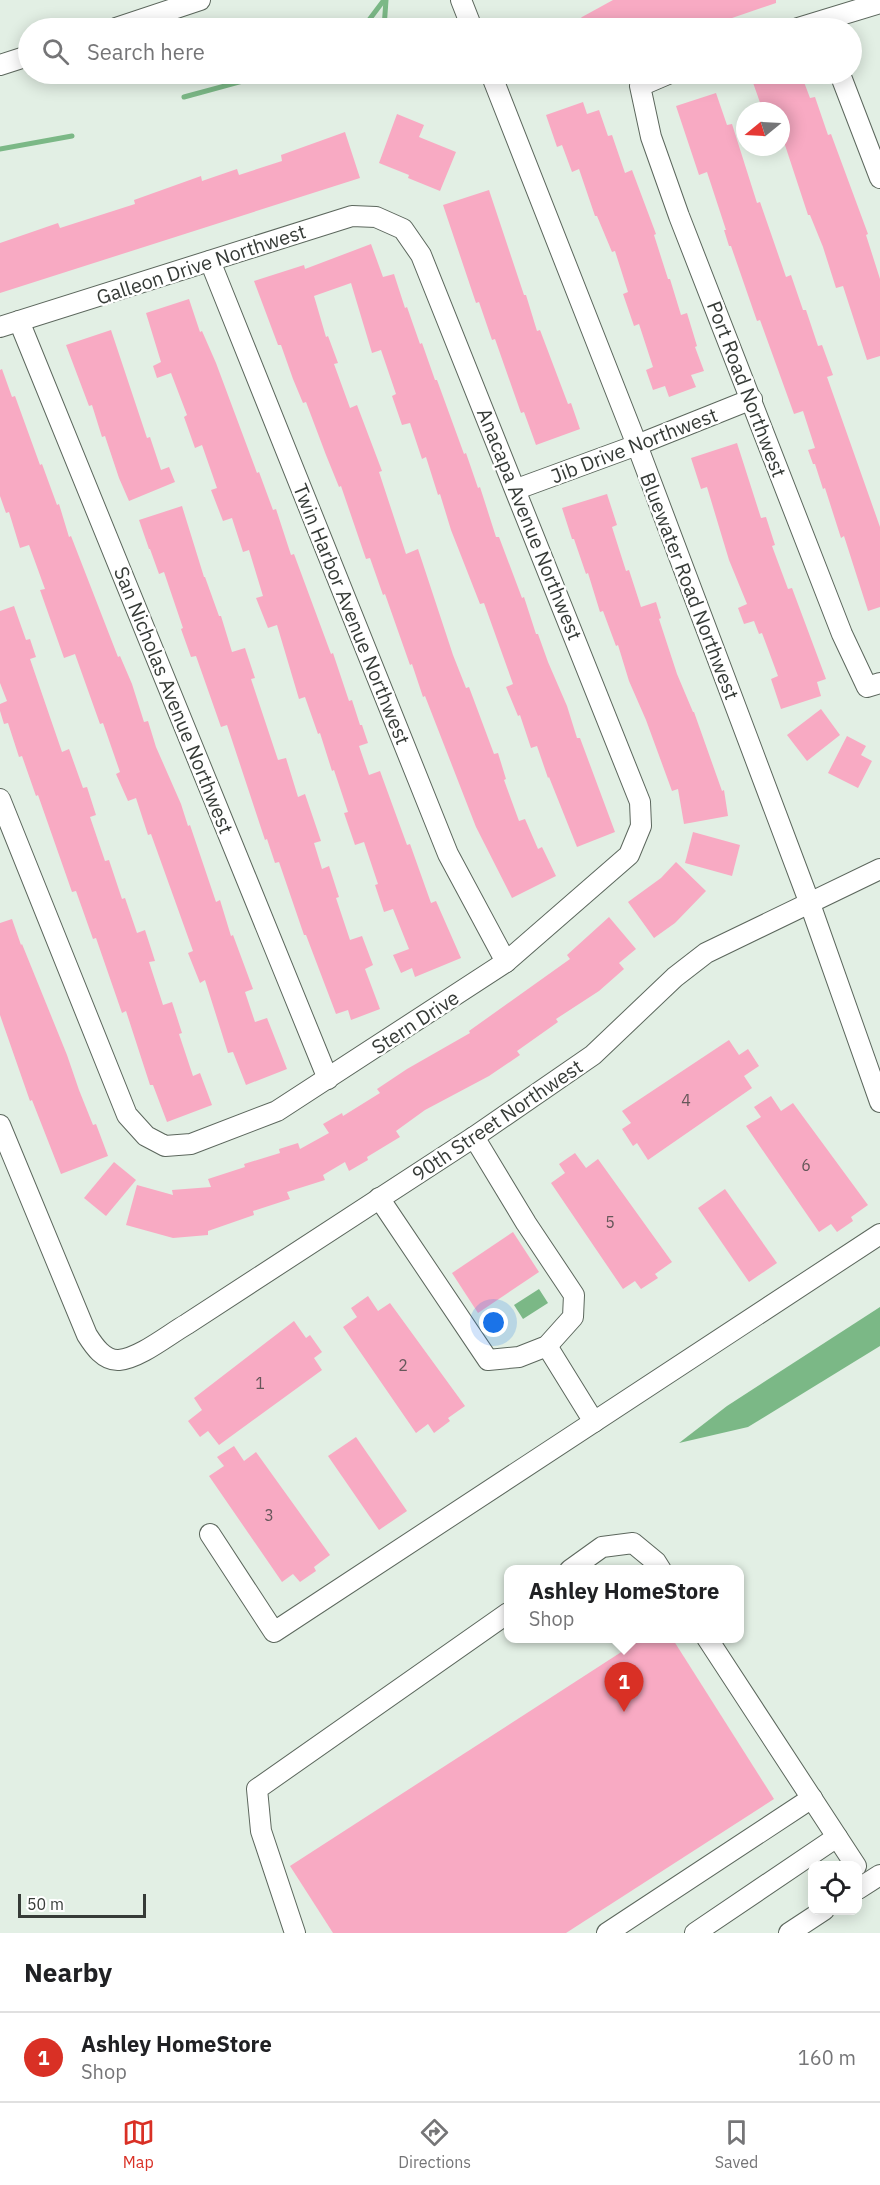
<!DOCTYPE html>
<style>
body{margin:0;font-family:"IBM Plex Sans",sans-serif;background:#f6f6f6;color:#202124}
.controls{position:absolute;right:18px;bottom:18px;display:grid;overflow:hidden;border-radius:12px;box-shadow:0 3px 15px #0003}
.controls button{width:54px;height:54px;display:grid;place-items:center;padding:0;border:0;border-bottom:2px solid #e0e0e0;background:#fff;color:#202124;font:30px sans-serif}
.compass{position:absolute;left:736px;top:102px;width:54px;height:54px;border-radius:50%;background:#fff;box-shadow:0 3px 15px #0003;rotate:252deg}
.scale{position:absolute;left:18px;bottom:15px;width:128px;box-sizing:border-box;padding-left:6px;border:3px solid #363b37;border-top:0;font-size:16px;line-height:21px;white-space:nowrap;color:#363b37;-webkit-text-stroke:4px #fff;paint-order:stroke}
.you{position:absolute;left:494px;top:1323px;width:21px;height:21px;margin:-15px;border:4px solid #fff;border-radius:50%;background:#1a73e8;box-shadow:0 0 0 9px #1a73e833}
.badge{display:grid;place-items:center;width:39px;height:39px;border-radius:50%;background:#d93025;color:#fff;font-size:20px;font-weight:700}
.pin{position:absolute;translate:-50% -50px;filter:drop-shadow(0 2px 3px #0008)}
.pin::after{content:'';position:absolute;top:32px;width:21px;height:18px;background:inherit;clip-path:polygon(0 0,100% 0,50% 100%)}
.popup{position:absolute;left:504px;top:1565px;width:240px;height:78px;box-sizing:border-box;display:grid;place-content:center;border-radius:12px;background:#fff;filter:drop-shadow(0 2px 4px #0005);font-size:20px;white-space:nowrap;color:#757577}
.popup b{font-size:22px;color:#202124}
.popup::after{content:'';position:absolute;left:50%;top:100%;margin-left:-12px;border:12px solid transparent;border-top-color:#fff}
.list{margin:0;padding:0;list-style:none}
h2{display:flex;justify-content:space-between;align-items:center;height:78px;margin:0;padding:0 24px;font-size:26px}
h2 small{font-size:20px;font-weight:400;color:#757577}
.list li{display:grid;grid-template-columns:39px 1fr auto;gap:18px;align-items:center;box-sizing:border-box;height:90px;padding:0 24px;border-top:2px solid #e0e0e0}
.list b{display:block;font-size:22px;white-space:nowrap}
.list p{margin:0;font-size:20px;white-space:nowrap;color:#757577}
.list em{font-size:20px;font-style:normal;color:#757577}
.icon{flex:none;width:33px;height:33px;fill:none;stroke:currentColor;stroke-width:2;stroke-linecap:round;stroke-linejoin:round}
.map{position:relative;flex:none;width:880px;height:1933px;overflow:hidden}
.search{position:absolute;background:#fff;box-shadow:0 3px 15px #0003;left:18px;right:18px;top:18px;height:66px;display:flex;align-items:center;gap:15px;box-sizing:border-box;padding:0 21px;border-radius:33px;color:#757577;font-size:22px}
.sheet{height:168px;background:#fff}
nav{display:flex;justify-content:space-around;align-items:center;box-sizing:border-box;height:84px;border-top:2px solid #e0e0e0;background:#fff;font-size:16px;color:#757577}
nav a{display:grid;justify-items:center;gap:3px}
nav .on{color:#d93025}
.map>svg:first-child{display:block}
.water{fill:#7bb886}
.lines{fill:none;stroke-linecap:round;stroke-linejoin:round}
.stream{stroke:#7bb886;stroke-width:5}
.building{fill:#f8aac3}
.minor-casing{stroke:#5c675d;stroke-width:22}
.minor{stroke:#fff;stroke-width:20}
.labels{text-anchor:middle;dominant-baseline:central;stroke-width:5;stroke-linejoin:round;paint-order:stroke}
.number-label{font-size:16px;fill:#66575a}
.street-label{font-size:20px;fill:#363b37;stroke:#fff}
</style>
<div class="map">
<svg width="880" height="1933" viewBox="0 0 880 1933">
<rect width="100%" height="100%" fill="#e2efe4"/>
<g class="water">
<path d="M539,1289L548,1303L523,1319L514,1305Z"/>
<path d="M880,1307V1346L748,1427L679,1443L727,1406Z"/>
</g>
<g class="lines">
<g class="stream">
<path d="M363,28L384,0"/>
<path d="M384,28L386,0"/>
<path d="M184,97L269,74"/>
<path d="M0,149L72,136"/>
</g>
</g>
<g class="building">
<path d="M613,0H776V3L703,28H570L582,17Z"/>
<path d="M760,74H801L810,98L815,97L828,135L831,134L868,234L866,235L880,279V356L867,360L843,286L836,288L823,247L810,215H808L784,142L781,143V111H763L751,77Z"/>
<path d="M716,93L727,125L732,124L757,203L760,202L786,277L791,275L803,310H806L818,346L822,345L833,375L827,377L880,527V607L868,611L844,536L841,538L825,488L823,489L815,464H813L808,450L815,448L803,411L794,414L760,320L757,321L731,246H729L724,230H726L707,172L699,175L676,106Z"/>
<path d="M583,102L587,114L599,110L608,136L612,135L625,173L632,170L656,234L654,235L668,279H670L681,315L687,313L697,346L695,347L704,371L691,375L696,387L669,397L665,386L653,390L646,370L653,367L639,324L634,326L623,294L628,292L615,251L612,252L597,216H595L579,169L572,172L562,145L557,147L546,115Z"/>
<path d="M397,114L424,125L419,137L456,152L440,191L408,178L409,175L379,163Z"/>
<path d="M345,132L360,178L0,293V243L58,223L60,228L135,204L134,200L201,176L202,181L237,169L239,175L282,161L281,155Z"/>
<path d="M489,190L524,295H526L537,331L540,330L568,404L571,403L580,429L536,445L524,412L521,413L495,339L492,340L479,302L476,303L443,205Z"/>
<path d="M371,244L383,277L394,274L405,308L407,307L420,344L422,343L435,380H437L464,454L466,453L478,488L480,487L496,537H499L522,598L524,597L536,634H538L548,662L567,706L577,738H580L615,832L577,847L549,777L548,778L537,746L531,748L520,715L518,716L506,687L513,684L484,603L480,604L451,530L440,494L438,495L426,457L422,459L410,423L402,425L392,396L396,394L381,350L372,353L351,283L314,296L326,337L328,336L338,363L334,364L350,408L357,405L382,471L379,472L406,554L418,549L453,655L466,688L469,687L494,754L498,753L506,779L504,780L519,821L525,819L538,849L542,847L556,876L512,898L476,827L425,696L423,697L412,664L410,665L385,594L383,595L370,558L366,559L341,486L339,487L326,455L306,402L303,403L293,379L281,345H278L254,281L304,265L305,269Z"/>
<path d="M189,299L200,332L202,331L216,363L257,473L259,472L273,510L276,509L291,555L294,554L331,654L333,653L349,701L352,700L360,725H362L368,743L359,746L369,775L380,771L407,845L410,844L431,903L436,901L461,958L415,977L412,968L401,973L393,955L409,949L393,909L384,912L375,885L378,884L364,842L355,845L344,813L348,812L334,770L332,771L320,733L318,734L305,697L299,699L277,625L268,628L256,598L263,596L249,550L243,552L232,518L223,521L211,490L217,488L202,445L195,448L184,417L187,415L171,373L157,378L153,366L161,362L146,313Z"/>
<path d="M111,330L147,438L150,437L161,470L169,467L175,482L129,501L119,478L105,436L102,437L92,405L89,406L66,345Z"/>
<path d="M2,369L12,397L15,396L40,465L42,464L57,505L59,504L69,537L71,536L118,657L120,656L132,684L144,722L148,721L156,747L181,804L188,826L190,825L216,902L220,900L231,936L233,935L253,989L245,992L255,1022L267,1018L287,1069L246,1085L233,1052L228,1053L205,980L200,983L188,953L193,951L151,834L148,835L136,798L128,801L116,774L120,772L103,723L100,724L75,654L64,658L40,590L45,589L29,545L20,548L9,512L6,513L0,496V370Z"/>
<path d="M737,443L761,518L766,517L775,545L772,546L788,589L792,588L826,679L817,682L821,696L781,709L771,679L778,676L762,633L759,634L754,621L744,624L738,608L747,604L729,560L707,487L701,489L691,458Z"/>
<path d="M607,494L617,525L612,527L626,571L629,570L641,607L656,602L661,618L659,619L677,674L693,712H694L722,791L724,790L728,816L684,824L678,789L672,791L646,720L629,681L618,645L616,646L603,611L600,612L588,573L586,574L574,539H572L562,508Z"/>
<path d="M182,506L204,577H205L219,616H221L232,652L245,648L255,678L251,679L278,760L286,758L298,797L305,794L321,841L314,843L322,869L329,866L339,897L336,898L350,940L362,936L373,965L365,969L380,1009L351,1020L348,1010L336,1014L306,935H304L279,862L275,863L267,839L265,840L227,725L221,727L196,656L191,657L181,629L183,628L164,572L159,574L150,549H149L139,520Z"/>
<path d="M14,606L26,640L30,639L36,657L30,659L62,752L69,749L83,788L87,787L96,815L90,817L105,861L109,860L122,899L125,898L137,933L145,930L155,961L149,962L163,1005L172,1002L182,1033L179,1034L193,1076L200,1073L212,1105L167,1122L153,1085H150L126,1011L122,1013L96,938L93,939L76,891L72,892L38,795L36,796L22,756L19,757L8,723L4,724L0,711V704L7,701L0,683V611Z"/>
<path d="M821,709L840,735L807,761L787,735Z"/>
<path d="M847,736L866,746L861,755L872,761L858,788L828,773Z"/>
<path d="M693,832L740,845L732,876L685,863Z"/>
<path d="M676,862L706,891L675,923L654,938L628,902L661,878Z"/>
<path d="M609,917L636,949L619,963L624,969L599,991L556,1019L558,1022L517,1051L520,1055L489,1076L425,1110L396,1131L400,1137L367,1157L368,1160L349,1171L345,1162L323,1175L325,1180L287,1192L290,1199L253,1211L254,1215L208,1231V1235L173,1238L126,1225L137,1185L173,1195L172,1190L211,1187L208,1179L245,1167L244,1164L280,1153L279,1149L298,1143L300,1149L329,1133L323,1124L342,1113L343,1116L380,1093L377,1089L407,1069L470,1033L469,1031L570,959L567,955Z"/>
<path d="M12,919L21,945L22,944L67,1055L79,1090L93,1125L96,1124L108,1156L61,1174L32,1100L30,1101L0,1015V923Z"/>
<path d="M729,1040L739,1055L748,1049L759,1066L744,1076L752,1088L648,1160L637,1143L633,1146L622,1129L631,1123L622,1111Z"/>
<path d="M771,1096L781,1111L793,1103L868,1205L851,1217L853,1221L837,1232L831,1224L819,1232L746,1126L761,1117L754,1107Z"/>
<path d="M575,1153L586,1168L598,1159L672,1262L655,1274L658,1278L641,1289L635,1281L623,1289L551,1183L565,1173L559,1164Z"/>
<path d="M114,1162L136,1180L106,1216L84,1198Z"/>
<path d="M725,1189L777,1263L749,1282L698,1208Z"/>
<path d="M513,1232L539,1272L478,1313L452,1273Z"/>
<path d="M368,1296L378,1311L390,1303L465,1406L448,1418L450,1421L434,1433L428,1424L416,1433L343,1327L357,1317L351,1308Z"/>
<path d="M294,1321L306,1338L310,1335L322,1352L314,1358L322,1370L219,1445L208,1431L200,1437L188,1421L202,1410L194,1398Z"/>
<path d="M356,1437L407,1511L379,1530L328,1456Z"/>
<path d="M234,1446L244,1461L256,1452L330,1555L314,1567L316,1571L300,1582L293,1574L282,1582L209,1476L224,1466L217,1457Z"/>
<path d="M643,1638H672L774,1799L566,1933H333L290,1866Z"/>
</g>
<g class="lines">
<g class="minor-casing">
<g id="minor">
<path d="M461,0L472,28"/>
<path d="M116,28L200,0"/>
<path d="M798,28L880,3"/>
<path d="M0,65L28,56"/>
<path d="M491,74L637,445L810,904L880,1102"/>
<path d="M668,74L640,86L651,137L679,216L842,634L867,687L880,683"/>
<path d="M840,74L880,178"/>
<path d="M210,261L448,854L506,962"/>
<path d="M19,321L328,1079"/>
<path d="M0,327L352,216L376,217L403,229L421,255L640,802L641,826L629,855L506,962L277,1111L191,1144L165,1146L146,1136L127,1115L0,799"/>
<path d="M517,489L637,445L752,399"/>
<path d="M0,1125L87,1335C94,1346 104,1361 119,1360C140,1358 168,1335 187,1324L474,1137L593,1055L675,977L706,953L880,869"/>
<path d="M379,1198L488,1360L519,1357L547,1346L573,1317L574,1295L526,1223L474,1137"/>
<path d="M547,1346L594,1422"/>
<path d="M210,1534L274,1632L880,1234"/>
<path d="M570,1570L602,1547L633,1543L656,1562L661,1570"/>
<path d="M707,1638L856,1866"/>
<path d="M858,1889L880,1875"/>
<path d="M295,1933L261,1831L257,1789L508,1613"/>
<path d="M607,1933L812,1798"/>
<path d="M695,1933L837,1837"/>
<path d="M789,1933L824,1910"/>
</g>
</g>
<use href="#minor" class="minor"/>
</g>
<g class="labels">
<g class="number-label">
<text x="686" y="1100">4</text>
<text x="806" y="1165">6</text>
<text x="610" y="1222">5</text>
<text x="403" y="1365">2</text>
<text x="260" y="1383">1</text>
<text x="269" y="1515">3</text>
</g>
<g class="street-label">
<text transform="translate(201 264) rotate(-18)">Galleon Drive Northwest</text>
<text transform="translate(747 389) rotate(69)">Port Road Northwest</text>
<text transform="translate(634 445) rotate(-21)">Jib Drive Northwest</text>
<text transform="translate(530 524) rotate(68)">Anacapa Avenue Northwest</text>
<text transform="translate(690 586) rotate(69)">Bluewater Road Northwest</text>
<text transform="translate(352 614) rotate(68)">Twin Harbor Avenue Northwest</text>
<text transform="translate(174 700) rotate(68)">San Nicholas Avenue Northwest</text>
<text transform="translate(415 1022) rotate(-33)">Stern Drive</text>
<text transform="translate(497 1120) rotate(-34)">90th Street Northwest</text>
</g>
</g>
</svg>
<div class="controls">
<button><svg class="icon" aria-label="locate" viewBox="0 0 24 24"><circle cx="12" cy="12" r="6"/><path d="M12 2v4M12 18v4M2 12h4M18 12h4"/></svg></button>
</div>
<svg class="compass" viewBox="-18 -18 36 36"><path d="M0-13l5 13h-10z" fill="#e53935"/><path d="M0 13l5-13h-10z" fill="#757577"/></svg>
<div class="scale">50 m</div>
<div class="you"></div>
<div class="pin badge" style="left:624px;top:1712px">1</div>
<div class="popup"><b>Ashley HomeStore</b>Shop</div>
<div class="search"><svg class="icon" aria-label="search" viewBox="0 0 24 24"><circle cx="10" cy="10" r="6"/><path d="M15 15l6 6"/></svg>Search here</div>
</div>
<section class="sheet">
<h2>Nearby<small></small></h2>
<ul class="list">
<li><span class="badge">1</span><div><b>Ashley HomeStore</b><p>Shop</p></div><em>160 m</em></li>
</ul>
</section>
<nav>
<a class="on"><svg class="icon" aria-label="map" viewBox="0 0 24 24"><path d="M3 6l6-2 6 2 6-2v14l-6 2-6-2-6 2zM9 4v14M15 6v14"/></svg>Map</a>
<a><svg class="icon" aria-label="directions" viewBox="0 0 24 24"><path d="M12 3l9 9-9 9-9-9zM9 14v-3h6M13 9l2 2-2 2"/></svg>Directions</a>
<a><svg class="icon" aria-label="saved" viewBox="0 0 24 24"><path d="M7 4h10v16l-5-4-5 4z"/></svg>Saved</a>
</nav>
